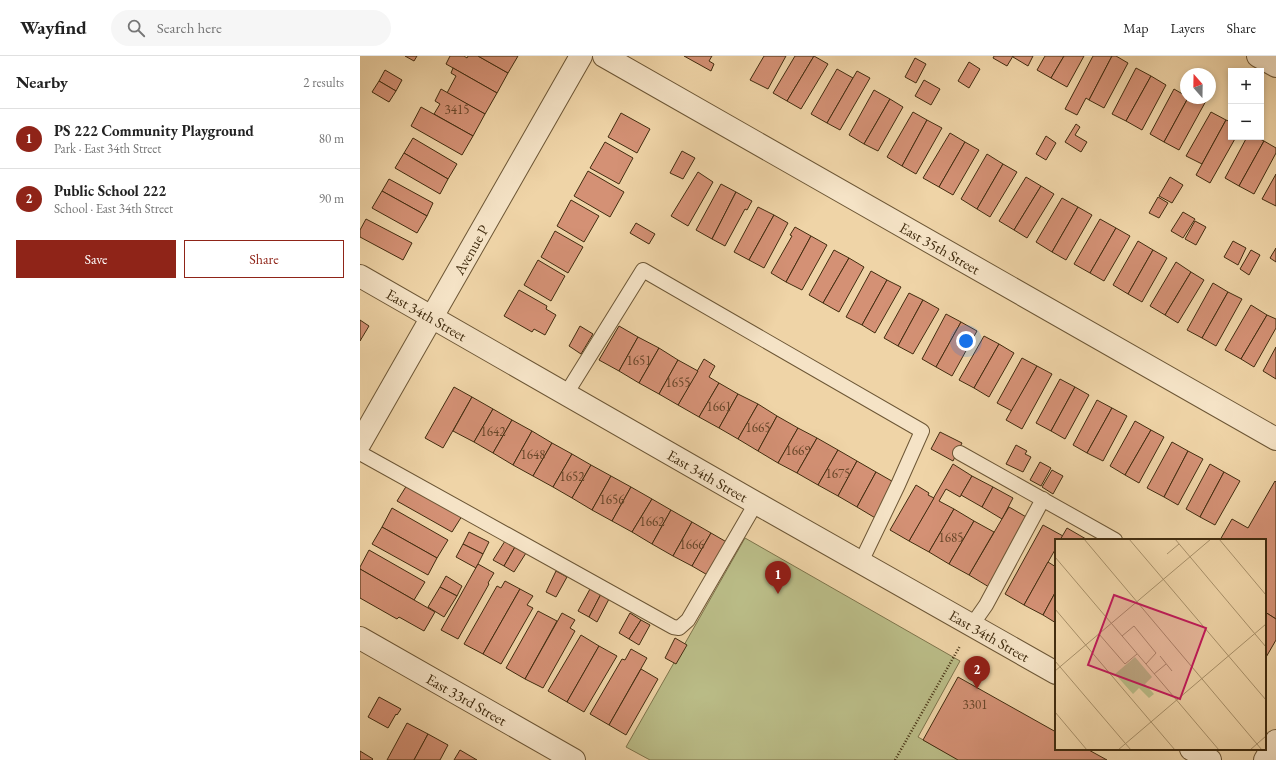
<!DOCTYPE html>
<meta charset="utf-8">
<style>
body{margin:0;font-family:"EB Garamond",serif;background:#f6f6f6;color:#222}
.controls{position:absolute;right:12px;top:12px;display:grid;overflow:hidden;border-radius:0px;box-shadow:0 2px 6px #0003}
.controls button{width:36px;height:36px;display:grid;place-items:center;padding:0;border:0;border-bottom:1px solid #e0e0e0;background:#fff;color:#222;font:20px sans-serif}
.compass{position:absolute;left:820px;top:12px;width:36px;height:36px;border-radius:50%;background:#fff;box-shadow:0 2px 6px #0003;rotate:340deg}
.you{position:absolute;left:606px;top:285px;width:14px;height:14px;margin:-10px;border:3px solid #fff;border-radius:50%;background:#1a73e8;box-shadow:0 0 0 6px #1a73e833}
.badge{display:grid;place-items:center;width:26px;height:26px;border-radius:50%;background:#8f2418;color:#fff;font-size:13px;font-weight:700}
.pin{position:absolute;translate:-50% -33px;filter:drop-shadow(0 1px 2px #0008)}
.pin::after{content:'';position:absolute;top:21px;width:14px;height:12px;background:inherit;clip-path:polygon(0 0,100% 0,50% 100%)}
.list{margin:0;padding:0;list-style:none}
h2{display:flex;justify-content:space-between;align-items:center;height:52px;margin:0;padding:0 16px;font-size:17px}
h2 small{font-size:13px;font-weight:400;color:#767676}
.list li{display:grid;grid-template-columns:26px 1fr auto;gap:12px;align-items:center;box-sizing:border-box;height:60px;padding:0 16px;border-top:1px solid #e0e0e0}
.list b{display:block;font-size:15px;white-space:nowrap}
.list p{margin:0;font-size:13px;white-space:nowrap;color:#767676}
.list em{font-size:13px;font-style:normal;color:#767676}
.actions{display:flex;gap:8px;padding:12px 16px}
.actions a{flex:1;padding:9px 0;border:1px solid #8f2418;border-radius:0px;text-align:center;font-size:14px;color:#8f2418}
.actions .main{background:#8f2418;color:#fff}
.icon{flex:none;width:22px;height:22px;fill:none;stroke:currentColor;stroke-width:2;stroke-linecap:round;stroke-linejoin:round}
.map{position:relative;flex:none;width:916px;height:704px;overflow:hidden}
header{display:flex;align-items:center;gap:24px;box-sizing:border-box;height:56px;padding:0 20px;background:#fff;border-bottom:1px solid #e0e0e0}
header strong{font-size:19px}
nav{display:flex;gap:22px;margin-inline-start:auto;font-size:14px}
.search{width:280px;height:36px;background:#f6f6f6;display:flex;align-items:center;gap:10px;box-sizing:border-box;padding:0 14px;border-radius:22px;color:#767676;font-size:15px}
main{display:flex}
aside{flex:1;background:#fff}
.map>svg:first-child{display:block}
.green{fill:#babc87;stroke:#7e744b}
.building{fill:#d49175;stroke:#412c0f}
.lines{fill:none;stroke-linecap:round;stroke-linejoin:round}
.lane-casing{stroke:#6c5635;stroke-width:16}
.street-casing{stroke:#6c5635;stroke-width:24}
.path{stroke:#412c0f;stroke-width:2.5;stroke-dasharray:1 2;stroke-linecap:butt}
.lane{stroke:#f5e3c6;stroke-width:14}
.street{stroke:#f5e3c6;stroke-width:22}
.labels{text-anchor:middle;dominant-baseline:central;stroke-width:3.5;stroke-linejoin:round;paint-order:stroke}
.number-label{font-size:13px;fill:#664528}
.street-label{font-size:15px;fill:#412c0f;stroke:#f5e3c6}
.inset-road{fill:none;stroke:#a9916a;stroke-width:1}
.view{fill:#c2185b;fill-opacity:0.15;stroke:#c2185b;stroke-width:2}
.inset-edge{fill:none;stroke:#412c0f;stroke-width:2}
</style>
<header>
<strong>Wayfind</strong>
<div class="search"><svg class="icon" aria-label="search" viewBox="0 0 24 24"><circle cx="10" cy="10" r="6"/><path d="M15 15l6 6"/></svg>Search here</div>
<nav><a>Map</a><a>Layers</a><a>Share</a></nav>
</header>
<main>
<aside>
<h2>Nearby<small>2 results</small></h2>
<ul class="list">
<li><span class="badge">1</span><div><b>PS 222 Community Playground</b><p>Park · East 34th Street</p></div><em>80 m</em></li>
<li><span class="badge">2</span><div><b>Public School 222</b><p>School · East 34th Street</p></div><em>90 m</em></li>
</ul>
<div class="actions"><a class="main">Save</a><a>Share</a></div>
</aside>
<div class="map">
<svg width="916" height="704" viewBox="0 0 916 704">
<rect width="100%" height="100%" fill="#efd4a7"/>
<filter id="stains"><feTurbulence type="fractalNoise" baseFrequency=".005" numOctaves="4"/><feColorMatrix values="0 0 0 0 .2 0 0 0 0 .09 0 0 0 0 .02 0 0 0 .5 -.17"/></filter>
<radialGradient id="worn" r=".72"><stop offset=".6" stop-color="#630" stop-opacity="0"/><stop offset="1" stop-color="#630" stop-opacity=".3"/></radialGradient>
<path class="green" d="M385,482L600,605L558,681L599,704H290L266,691Z"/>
<g class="building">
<path d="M45,0H57L54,5Z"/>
<path d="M90,0H104L107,2L108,0H118L148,17L137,37L86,8Z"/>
<path d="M118,0H158L148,17Z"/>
<path d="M324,0H352L349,5L354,8L351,15Z"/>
<path d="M404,0H426L408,33L390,24Z"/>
<path d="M435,0H454L427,45L413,37Z"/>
<path d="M454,0L468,8L441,53L427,45Z"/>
<path d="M634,0H653L647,10L633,2Z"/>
<path d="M653,0H673L668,10L653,1Z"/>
<path d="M685,0H704L691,22L677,14Z"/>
<path d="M704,0H724L707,31L691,22Z"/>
<path d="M733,0H752L729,44L726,42L717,59L705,53Z"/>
<path d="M752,0H756L768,7L744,52L729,44Z"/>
<path d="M555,2L566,8L556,27L545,21Z"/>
<path d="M609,6L620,13L609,32L598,25Z"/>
<path d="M93,12L137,37L125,58L87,37L96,20L91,17Z"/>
<path d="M776,12L791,20L766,65L752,58Z"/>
<path d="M477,13L493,22L467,67L451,58Z"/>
<path d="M25,14L42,24L36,35L19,25Z"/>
<path d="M497,15L510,22L480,74L467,67Z"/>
<path d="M791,20L806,29L782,74L766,65Z"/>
<path d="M564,24L580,33L571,49L555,40Z"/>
<path d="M19,25L36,35L29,46L12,36Z"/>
<path d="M81,33L125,58L113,80L74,58L80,48L75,45Z"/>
<path d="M814,33L826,40V42H828L804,86L790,78Z"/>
<path d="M514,34L530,43L504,88L489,79Z"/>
<path d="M828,42H845L847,43L819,94L804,86Z"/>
<path d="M530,43L543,51L518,95L504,88Z"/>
<path d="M61,51L113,80L102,99L51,70Z"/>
<path d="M553,56L567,64L542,110L527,101Z"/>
<path d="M851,56L866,64L842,108L826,100Z"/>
<path d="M261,57L290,73L277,97L248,81Z"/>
<path d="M567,64L582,72L556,118L542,110Z"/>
<path d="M866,64L871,66V81H876L850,127L836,119Z"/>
<path d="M716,68L720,71L715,79L727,86L721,96L705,86Z"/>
<path d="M590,77L605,86L579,131L563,122Z"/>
<path d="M686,80L696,87L686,104L676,98Z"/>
<path d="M887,81H896L904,85L879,130L865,122Z"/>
<path d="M53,82L97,108L88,123L44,97Z"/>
<path d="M904,85L916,92V97L894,138L879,130Z"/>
<path d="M245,86L273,102L259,128L230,112Z"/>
<path d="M605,86L619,94L593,139L579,131Z"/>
<path d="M322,95L335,102L323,123L310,117Z"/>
<path d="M44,97L88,123L80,138L35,112Z"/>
<path d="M627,98L643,108L617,153L601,143Z"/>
<path d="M643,108L657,116L630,161L617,153Z"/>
<path d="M228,115L264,136L250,161L214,140Z"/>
<path d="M338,116L353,126L328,170L311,160Z"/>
<path d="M916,118V150L902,143Z"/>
<path d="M666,121L681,130L654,174L639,165Z"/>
<path d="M810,121L823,129L812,147L799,140Z"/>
<path d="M29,123L73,147L67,160L22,135Z"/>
<path d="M361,128L376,136L352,183L336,174Z"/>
<path d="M681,130L694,138L667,182L654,174Z"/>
<path d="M22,135L67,160L57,177L12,152Z"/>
<path d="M376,136L392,145L387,154L385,153L365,190L352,183Z"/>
<path d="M798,141L808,147L799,162L789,157Z"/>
<path d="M702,142L718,151L692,196L676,186Z"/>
<path d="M211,144L239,160L224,186L197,170Z"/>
<path d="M398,151L414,159L389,204L374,196Z"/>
<path d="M718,151L732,159L706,204L692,196Z"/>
<path d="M823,156L835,163L823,182L811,175Z"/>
<path d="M414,159L428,167L404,212L389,204Z"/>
<path d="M6,163L52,187L43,204L0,181V174Z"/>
<path d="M740,163L756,172L730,217L714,208Z"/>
<path d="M835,165L846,171L836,189L825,183Z"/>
<path d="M276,167L295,178L289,188L270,177Z"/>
<path d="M435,171L451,180L426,226L411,217L432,180L430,179Z"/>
<path d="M756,172L770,180L744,225L730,217Z"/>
<path d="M195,175L223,191L208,217L181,201Z"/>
<path d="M451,180L467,189L442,234L426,226Z"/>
<path d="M778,185L793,194L768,238L753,229Z"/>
<path d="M873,185L886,192L878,209L864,201Z"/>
<path d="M916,192V206L910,202Z"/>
<path d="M474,194L489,202L463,247L449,239Z"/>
<path d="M793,194L807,202L782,246L768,238Z"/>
<path d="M891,194L900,199L889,219L880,213Z"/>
<path d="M489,202L504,211L479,256L463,247Z"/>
<path d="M178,204L205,220L191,245L164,229Z"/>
<path d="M816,206L831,216L805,259L790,250Z"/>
<path d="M511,215L527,224L502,269L486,261Z"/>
<path d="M831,216L844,224L818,267L805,259Z"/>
<path d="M527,224L541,231L515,277L502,269Z"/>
<path d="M853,227L868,236L842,282L827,274Z"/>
<path d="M159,234L187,250L186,253L196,259L185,279L174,273L172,276L144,260Z"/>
<path d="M868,236L882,243L856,290L842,282Z"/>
<path d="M549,237L563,244L538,290L524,282Z"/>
<path d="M563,244L579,253L553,298L538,290Z"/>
<path d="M891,249L907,259L881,303L865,294Z"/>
<path d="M586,258L601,266L576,311L562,303Z"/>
<path d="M907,259L916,263V272L894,311L881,303Z"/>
<path d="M0,264L9,270L0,285Z"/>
<path d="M601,266L617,275L592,320L576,311Z"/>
<path d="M220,270L233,278L221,298L209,290Z"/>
<path d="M259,270L278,281L259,315L239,304Z"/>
<path d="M624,280L639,288L614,332L599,324Z"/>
<path d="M278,281L299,292L279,327L259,315Z"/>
<path d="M639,288L654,297L629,341L614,332Z"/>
<path d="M916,291V323L903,315Z"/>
<path d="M299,292L318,304L299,338L279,327Z"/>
<path d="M662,302L677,310L652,355L637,347Z"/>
<path d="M344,303L355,310L349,321L359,327L339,361L318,349Z"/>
<path d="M318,304L338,315L318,349L299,338Z"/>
<path d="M677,310L692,318L662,373L646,364Z"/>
<path d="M700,323L715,331L691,375L676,367Z"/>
<path d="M359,327L378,338L359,372L339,361Z"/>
<path d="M94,331L112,341L83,392L65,382Z"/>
<path d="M715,331L729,339L705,383L691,375Z"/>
<path d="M378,338L398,348L378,383L359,372Z"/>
<path d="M112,341L133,353L114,386L93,375Z"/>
<path d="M737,344L752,352L727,397L713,389Z"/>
<path d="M398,348L417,360L398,395L378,383Z"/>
<path d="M752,352L767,360L743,405L727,397Z"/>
<path d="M133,353L152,364L133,397L114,386Z"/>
<path d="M417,360L438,372L418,407L398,395Z"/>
<path d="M152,364L172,375L153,409L133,397Z"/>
<path d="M775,365L791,374L765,419L750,410Z"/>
<path d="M438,372L457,382L437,417L418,407Z"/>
<path d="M791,374L804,381L779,427L765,419Z"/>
<path d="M172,375L192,387L173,420L153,409Z"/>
<path d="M580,376L602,387L593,405L571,393Z"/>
<path d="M457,382L478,394L458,429L437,417Z"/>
<path d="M812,386L828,395L804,441L787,432Z"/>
<path d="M192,387L212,398L193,431L173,420Z"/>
<path d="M656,389L667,395L665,398L671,401L663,416L646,408Z"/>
<path d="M478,394L497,405L478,440L458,429Z"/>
<path d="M828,395L843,403L818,449L804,441Z"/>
<path d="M212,398L231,409L212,442L193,431Z"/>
<path d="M497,405L516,416L497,451L478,440Z"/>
<path d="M680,406L691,412L681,430L670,424Z"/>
<path d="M593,408L612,420L600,441L586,433L579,445L594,453L569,496L549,485Z"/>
<path d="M850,408L864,416L840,461L826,453Z"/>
<path d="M231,409L251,420L232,454L212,442Z"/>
<path d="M692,414L703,420L693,438L682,431Z"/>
<path d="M516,416L537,428L517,463L497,451Z"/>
<path d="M864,416L880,425L855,469L840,461Z"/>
<path d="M251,420L271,431L252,465L232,454Z"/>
<path d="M612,420L633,431L622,451L601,439Z"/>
<path d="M915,425L916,426V563L905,556V484H860L872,463L888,472Z"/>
<path d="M47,429L102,460L92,476L37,445Z"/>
<path d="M556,429L569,437L568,439L574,442L549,485L530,474Z"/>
<path d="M271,431L292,443L272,476L252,465Z"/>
<path d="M633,431L653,442L642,463L622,451Z"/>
<path d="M292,443L311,454L292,488L272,476Z"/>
<path d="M649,451L668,462L629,531L609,519Z"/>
<path d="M32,452L88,484L77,502L22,471Z"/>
<path d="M594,453L614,465L589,508L569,496Z"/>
<path d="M311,454L332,466L313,500L292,488Z"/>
<path d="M614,465L634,476L609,519L589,508Z"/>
<path d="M332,466L351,477L332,510L313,500Z"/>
<path d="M683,469L703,480L700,484H696V492L664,549L645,538Z"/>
<path d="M22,471L77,502L68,519L12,488Z"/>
<path d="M707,472L726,483L725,484H700Z"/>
<path d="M109,476L129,486L123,498L103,488Z"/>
<path d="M351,477L370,488L351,521L332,510Z"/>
<path d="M145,485L155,491L144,510L133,504Z"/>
<path d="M103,488L123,498L116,512L96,501Z"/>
<path d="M155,491L166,497L154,516L144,510Z"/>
<path d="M9,494L65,526L54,544L0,513V511Z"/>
<path d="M688,506L696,511V535L683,559L664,549Z"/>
<path d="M118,508L134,517L128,527L129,528L98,583L81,574Z"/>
<path d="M0,513L75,556L64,575L39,561L37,563L0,542Z"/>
<path d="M196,515L207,521L196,541L186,536Z"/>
<path d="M86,520L102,530L97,540L80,531Z"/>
<path d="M145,525L160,533L123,598L104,588L137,530L141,532Z"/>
<path d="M80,531L97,540L84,561L68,551Z"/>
<path d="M160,533L173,540L167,549L173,552L141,608L123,598Z"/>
<path d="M230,533L241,538L229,561L218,555Z"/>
<path d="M696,535V567L683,559Z"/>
<path d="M241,538L249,543L237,566L229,561Z"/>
<path d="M178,555L197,565L165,623L146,612Z"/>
<path d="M905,556L916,563V584L905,603Z"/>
<path d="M202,557L215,564L210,572L215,575L183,632L165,623Z"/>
<path d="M270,557L281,564L269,583L259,577Z"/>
<path d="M281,564L290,569L279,589L269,583Z"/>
<path d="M221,579L239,590L207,646L188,635Z"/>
<path d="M315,582L327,589L316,608L305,602Z"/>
<path d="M239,590L257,600L224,656L207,646Z"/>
<path d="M271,593L287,602L249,669L230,658L262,603L265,604Z"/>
<path d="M281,613L298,623L266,679L249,669Z"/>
<path d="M598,621L696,676V693H727L747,704H598L563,684Z"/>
<path d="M19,641L41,653L37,659L36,658L28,672L8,661Z"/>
<path d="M47,667L68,678L54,704H27Z"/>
<path d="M68,678L88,689L80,704H54Z"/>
<path d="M100,694L117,704H94Z"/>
<path d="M0,695L13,703L12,704H0Z"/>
</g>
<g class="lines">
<g class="lane-casing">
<g id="lane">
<path d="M206,338L283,214L562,375L538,429L501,506"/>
<path d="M0,397L313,571L319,572L328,564L396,447"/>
<path d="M600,397L755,484"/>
<path d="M612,569L626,549L683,443"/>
</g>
</g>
<g class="street-casing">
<g id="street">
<path id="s1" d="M244,0L916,383"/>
<path d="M898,0L916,10"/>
<path id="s2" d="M0,220L403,451L696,617"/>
<path id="s3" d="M0,387L221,0"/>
<path id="s4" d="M0,582L214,704"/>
<path d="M831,693L850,704"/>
<path d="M905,704L916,685"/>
</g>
</g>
<path class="path" d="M535,704L600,590"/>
<use href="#lane" class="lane"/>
<use href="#street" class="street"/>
</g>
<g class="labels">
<g class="number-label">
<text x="97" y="53">3415</text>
<text x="279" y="304">1651</text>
<text x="318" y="326">1655</text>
<text x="359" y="350">1661</text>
<text x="398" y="371">1665</text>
<text x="133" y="375">1642</text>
<text x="438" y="394">1669</text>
<text x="173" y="398">1648</text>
<text x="478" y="417">1675</text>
<text x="212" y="420">1652</text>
<text x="252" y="443">1656</text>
<text x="292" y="465">1662</text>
<text x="591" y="481">1685</text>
<text x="332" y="488">1666</text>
<text x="615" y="648">3301</text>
</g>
<g class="street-label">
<text stroke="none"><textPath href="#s1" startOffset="387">East 35th Street</textPath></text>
<text stroke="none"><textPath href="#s3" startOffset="223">Avenue P</textPath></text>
<text stroke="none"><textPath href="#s2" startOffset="77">East 34th Street</textPath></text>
<text stroke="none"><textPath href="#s2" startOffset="401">East 34th Street</textPath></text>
<text stroke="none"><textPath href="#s2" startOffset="725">East 34th Street</textPath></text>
<text stroke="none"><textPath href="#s4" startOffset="123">East 33rd Street</textPath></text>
</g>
</g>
<g transform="translate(695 483)">
<rect width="211" height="211" fill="#efd4a7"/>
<path d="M80,118L97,138L90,145L99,155L94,159L84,149L78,155L60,135Z" fill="#babc87"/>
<path class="inset-road" d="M29,0L207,211M74,0L211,161M120,0L211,108M164,0L211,56M112,15L124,5M0,18L164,211M0,70L120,211M44,95L70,125L82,115M67,97L79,87L101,114L91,125M105,117L117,132M0,122L76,211M0,132L156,0M99,135L111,125M0,173L32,211M63,211L211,85M195,211L211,197"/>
<path class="view" d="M59,56L151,89L125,160L33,126Z"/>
<rect width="211" height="211" class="inset-edge"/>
</g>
<rect width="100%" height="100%" filter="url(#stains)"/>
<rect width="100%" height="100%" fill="url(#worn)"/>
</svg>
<div class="controls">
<button>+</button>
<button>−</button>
</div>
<svg class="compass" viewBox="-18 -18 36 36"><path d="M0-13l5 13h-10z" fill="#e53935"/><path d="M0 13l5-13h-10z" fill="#767676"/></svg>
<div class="you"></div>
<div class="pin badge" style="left:418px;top:538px">1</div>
<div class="pin badge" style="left:617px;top:633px">2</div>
</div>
</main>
